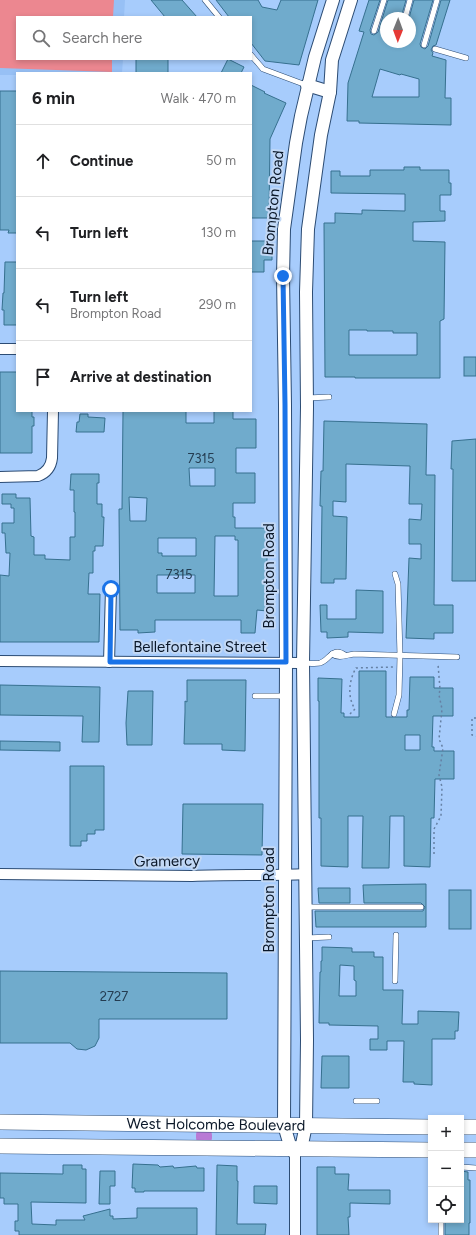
<!DOCTYPE html>
<meta charset="utf-8">
<style>
body{margin:0;font-family:Figtree,sans-serif;background:#f6f6f6;color:#202124}
.controls{position:absolute;right:12px;bottom:12px;display:grid;overflow:hidden;border-radius:0px;box-shadow:0 2px 6px #0003}
.controls button{width:36px;height:36px;display:grid;place-items:center;padding:0;border:0;border-bottom:1px solid #e0e0e0;background:#fff;color:#202124;font:20px sans-serif}
.compass{position:absolute;left:380px;top:12px;width:36px;height:36px;border-radius:50%;background:#fff;box-shadow:0 2px 6px #0003;rotate:181deg}
.stop{position:absolute;width:12px;height:12px;margin:-9px;border:3px solid #1a73e8;border-radius:50%;background:#fff}
.stop.end{background:#1a73e8;border-color:#fff;box-shadow:0 1px 4px #0008}
.list{margin:0;padding:0;list-style:none}
h2{display:flex;justify-content:space-between;align-items:center;height:52px;margin:0;padding:0 16px;font-size:17px}
h2 small{font-size:13px;font-weight:400;color:#757577}
.list li{display:grid;grid-template-columns:26px 1fr auto;gap:12px;align-items:center;box-sizing:border-box;height:72px;padding:0 16px;border-top:1px solid #e0e0e0}
.list b{display:block;font-size:15px;white-space:nowrap}
.list p{margin:0;font-size:13px;white-space:nowrap;color:#757577}
.list em{font-size:13px;font-style:normal;color:#757577}
.icon{flex:none;width:22px;height:22px;fill:none;stroke:currentColor;stroke-width:2;stroke-linecap:round;stroke-linejoin:round}
.map{position:relative;flex:none;width:476px;height:1235px;overflow:hidden}
.search{position:absolute;background:#fff;box-shadow:0 2px 6px #0003;left:16px;top:16px;width:236px;height:44px;display:flex;align-items:center;gap:10px;box-sizing:border-box;padding:0 14px;border-radius:0px;color:#757577;font-size:15px}
.panel{position:absolute;background:#fff;box-shadow:0 2px 6px #0003;left:16px;top:72px;width:236px;height:340px;border-radius:0px}
.map>svg:first-child{display:block}
.built{fill:#97c0f5}
.green{fill:#ec8790}
.lines{fill:none;stroke-linecap:round;stroke-linejoin:round}
.river{stroke:#b97ad5;stroke-width:16}
.building{fill:#70abcc;stroke:#36708f;fill-rule:evenodd}
.service-casing{stroke:#2c4c74;stroke-width:6}
.minor-casing{stroke:#2c4c74;stroke-width:12}
.tertiary-casing{stroke:#2c4c74;stroke-width:14}
.primary-casing{stroke:#2c4c74;stroke-width:16}
.path{stroke:#6580a4;stroke-width:1.5;stroke-dasharray:2 3;stroke-linecap:butt}
.service{stroke:#fff;stroke-width:5}
.minor{stroke:#fff;stroke-width:10}
.tertiary{stroke:#fff;stroke-width:12}
.primary{stroke:#fff;stroke-width:15}
.route{stroke:#1a73e8;stroke-width:5}
.labels{text-anchor:middle;dominant-baseline:central;stroke-width:4;stroke-linejoin:round;paint-order:stroke}
.number-label{font-size:13px;fill:#243c51}
.street-label{font-size:15px;fill:#0a1728;stroke:#c2d8f5}
</style>
<div class="map">
<svg width="476" height="1235" viewBox="0 0 476 1235">
<rect width="100%" height="100%" fill="#a7ccfc"/>
<path class="built" d="M0,0H125L124,17H17V59H123L122,73H17V75H0Z"/>
<path class="green" d="M0,0H114L113,17H17V59H112V72L0,68Z"/>
<g class="lines">
<path class="river" d="M204,1138V1135"/>
</g>
<g class="building">
<path d="M151,0H182L197,17H165Z"/>
<path d="M216,0H258L262,7L277,10L281,0H318L299,65L265,61L251,43V17H229Z"/>
<path d="M369,0H380L370,30L371,34L374,35L378,32L388,0H406L401,18H386V42H410L409,18L414,0H433L420,44L421,47L425,49L428,46L441,0H450L436,45L433,46L431,50L433,53L432,56L446,60L445,98H451V125L359,123V121H347L348,83L364,32L359,31ZM380,69L400,75L401,74L419,79V97H372Z"/>
<rect x="136" y="59" width="32" height="14"/>
<path d="M228,59L244,67L241,73H221Z"/>
<path d="M251,85L265,92L264,93L286,103L270,139L269,218H251Z"/>
<path d="M0,91H17V233H8L9,230H0Z"/>
<path d="M404,167H420V170H449V183H451V195H440V211H445V221L413,222V241L445,242L444,319L440,321V378H355V377H325L324,223H335V213L362,214V210L405,211V194L331,193V171H340V176H370V170H404ZM349,330H367V331H393V333H417V355H349Z"/>
<path d="M251,241H272V260H264V272H251Z"/>
<path d="M5,262H17V325H4V310H2L3,293H4Z"/>
<rect x="464" y="357" width="12" height="19"/>
<path d="M0,372H17V411H32V417H34V426H32V453H0Z"/>
<path d="M123,411H186V423H214V411H233V419H256V448H236V473H255V503H233V517H235V528H267V611L257,610L255,633H241V620H155V632L138,633V630H120L119,509H122ZM189,468H215V486H190ZM129,497L147,498L146,521H130ZM215,536H235V540H238V596H214ZM158,538H196V556H162V553H158ZM157,575H195V593H157Z"/>
<path d="M80,414H88V417L105,418L104,432H76L77,422H79Z"/>
<path d="M324,421L427,424L426,475H435L434,605H453V633H434V639L406,638L409,558L421,559V544H409V519L421,520L422,504H409L410,466L346,464V502L333,501V516L347,517L346,579H334V583H321L322,506H320L321,471H323Z"/>
<path d="M476,439V581H452L453,469H451L452,441Z"/>
<path d="M71,474H99V483H97V504H102V517H104L103,546H95V551H93V573H89L88,594H100L99,642H0V575L9,576L10,553H6L5,533H2V523H14V508H11V504H2V494H16V498H30L31,536L34,537V555H45V559L70,560V537H75V512H74V490H70Z"/>
<path d="M356,590L383,591V633L348,632V637L327,638V632H321L320,605H327V619H356Z"/>
<path d="M359,671H386V717H407V710H409L410,677H434V688H453V716H433L432,747H434V751H454V779H435L434,818H431L430,867L404,866V816H390L389,868H362L363,816H348V867L321,866V818H319V701H318V678L342,679L341,713H344V717H359ZM405,735H420V750H405Z"/>
<path d="M187,680H246L245,751L222,750V744H184L185,712V701L187,702Z"/>
<path d="M0,685L100,687L99,742H82L83,716L0,715Z"/>
<path d="M128,691H153L152,745H127L126,723Z"/>
<path d="M0,741L60,742V751L0,750Z"/>
<path d="M70,766H104V830H95V834H87V841H81V846H70Z"/>
<path d="M183,804H263L262,855L182,854Z"/>
<path d="M426,884V927H316L315,911H423L425,907L421,903H364L363,885Z"/>
<path d="M318,888H350V903H319Z"/>
<rect x="449" y="890" width="22" height="39"/>
<path d="M322,947L352,948V952H374V957H383V990H403L402,1024H418V1011L459,1012L458,1031H455V1039H432V1085L414,1084V1082H403L404,1041H387V1050H370V1039H378V1026L329,1025V1023H319L320,972H321V961H322ZM340,965L354,966V980L356,981V996H339Z"/>
<path d="M0,971L227,973V1019H99V1038L95,1046L86,1050L77,1049L70,1043H0Z"/>
<path d="M322,1056H349V1088H321Z"/>
<path d="M133,1164L158,1165L160,1167L173,1166L174,1168L196,1166L197,1168H204V1191H144V1192H135V1188H132Z"/>
<path d="M63,1165H82V1169H86V1203L31,1202L32,1224L56,1225V1220H85L83,1216L110,1209V1216H113V1219L137,1218V1208H197V1235H19V1231H15V1221H18V1204H4V1198H0V1173L63,1174Z"/>
<path d="M217,1165L237,1166V1181H238L237,1224H266L265,1235H216Z"/>
<path d="M317,1167H335V1174H349L348,1190H390V1204L350,1203V1217H348L349,1235H317Z"/>
<path d="M100,1171H115V1186H110V1204H99Z"/>
<path d="M461,1171L468,1172V1180H470V1223H469V1235H445V1220H461Z"/>
<path d="M254,1186H277V1204L254,1203Z"/>
</g>
<g class="lines">
<g class="service-casing">
<g id="service">
<path d="M205,0L219,17"/>
<path d="M405,18L410,0"/>
<path d="M374,31L384,0"/>
<path d="M424,45L437,0"/>
<path d="M435,49L466,58"/>
<path d="M251,55L263,69L306,85"/>
<path d="M307,398L329,397"/>
<path d="M332,654C339,659 346,655 354,654L457,657"/>
<path d="M303,663C308,663 315,664 320,663C330,660 332,646 345,655"/>
<path d="M255,696H285"/>
<path d="M394,714L399,695L400,656L398,584L395,574"/>
<path d="M306,907H421"/>
<path d="M306,938L329,937"/>
<path d="M395,981L396,935"/>
<path d="M356,1101H377"/>
<path d="M461,1167L476,1168"/>
<path d="M441,1235V1220"/>
</g>
</g>
<g class="minor-casing">
<g id="minor">
<path d="M0,349H17"/>
<path d="M0,477L38,476C46,473 51,467 52,458L53,411"/>
<path d="M0,661L303,663"/>
<path d="M109,662L111,589"/>
<path d="M0,874L192,876C230,874 268,876 306,874"/>
<path d="M291,1149L295,1156V1235"/>
</g>
</g>
<g class="tertiary-casing">
<g id="tertiary">
<path d="M307,85L330,92"/>
<path d="M291,1149L284,1125L286,663L285,405L283,276L284,229L296,143L301,116L315,57L333,0"/>
<path d="M301,1149L306,1125L307,1040L303,663L307,407L306,292L308,229L321,135L330,92L332,60L351,0"/>
</g>
</g>
<g class="primary-casing">
<g id="primary">
<path id="s1" d="M0,1122L431,1127"/>
<path d="M461,1127H476"/>
<path d="M0,1146L431,1150"/>
<path d="M461,1150H476"/>
</g>
</g>
<g class="path">
<path d="M350,714L355,709C347,697 349,680 356,668L394,667"/>
<path d="M476,718H472V735L476,736"/>
<path d="M434,854V829L441,816L442,787L439,775L443,748L439,739L442,709L439,695L440,689L438,664"/>
</g>
<use href="#service" class="service"/>
<use href="#minor" class="minor"/>
<use href="#tertiary" class="tertiary"/>
<use href="#primary" class="primary"/>
</g>
<g class="lines">
<path class="route" d="M111,589L110,662H286L285,405L283,276"/>
</g>
<g class="labels">
<g class="number-label">
<text x="201" y="458">7315</text>
<text x="179" y="574">7315</text>
<text x="114" y="996">2727</text>
</g>
<g class="street-label">
<text transform="translate(273 203) rotate(-84)">Brompton Road</text>
<text transform="translate(269 576) rotate(-90)">Brompton Road</text>
<text x="200" y="647">Bellefontaine Street</text>
<text transform="translate(167 861) rotate(-1)">Gramercy</text>
<text transform="translate(269 900) rotate(-90)">Brompton Road</text>
<text stroke="none"><textPath href="#s1" startOffset="216">West Holcombe Boulevard</textPath></text>
</g>
</g>
</svg>
<div class="controls">
<button>+</button>
<button>−</button>
<button><svg class="icon" aria-label="locate" viewBox="0 0 24 24"><circle cx="12" cy="12" r="6"/><path d="M12 2v4M12 18v4M2 12h4M18 12h4"/></svg></button>
</div>
<svg class="compass" viewBox="-18 -18 36 36"><path d="M0-13l5 13h-10z" fill="#e53935"/><path d="M0 13l5-13h-10z" fill="#757577"/></svg>
<div class="stop" style="left:111px;top:589px"></div>
<div class="stop end" style="left:283px;top:276px"></div>
<div class="search"><svg class="icon" aria-label="search" viewBox="0 0 24 24"><circle cx="10" cy="10" r="6"/><path d="M15 15l6 6"/></svg>Search here</div>
<section class="panel">
<h2>6 min<small>Walk · 470 m</small></h2>
<ul class="list">
<li><svg class="icon" aria-label="ahead" viewBox="0 0 24 24"><path d="M12 20V5M6 11l6-6 6 6"/></svg><div><b>Continue</b></div><em>50 m</em></li>
<li><svg class="icon" aria-label="left" viewBox="0 0 24 24"><path d="M17 20v-9H6M10 6l-5 5 5 5"/></svg><div><b>Turn left</b></div><em>130 m</em></li>
<li><svg class="icon" aria-label="left" viewBox="0 0 24 24"><path d="M17 20v-9H6M10 6l-5 5 5 5"/></svg><div><b>Turn left</b><p>Brompton Road</p></div><em>290 m</em></li>
<li><svg class="icon" aria-label="arrive" viewBox="0 0 24 24"><path d="M6 21V4h12l-3 4 3 4H6"/></svg><div><b>Arrive at destination</b></div></li>
</ul>
</section>
</div>
